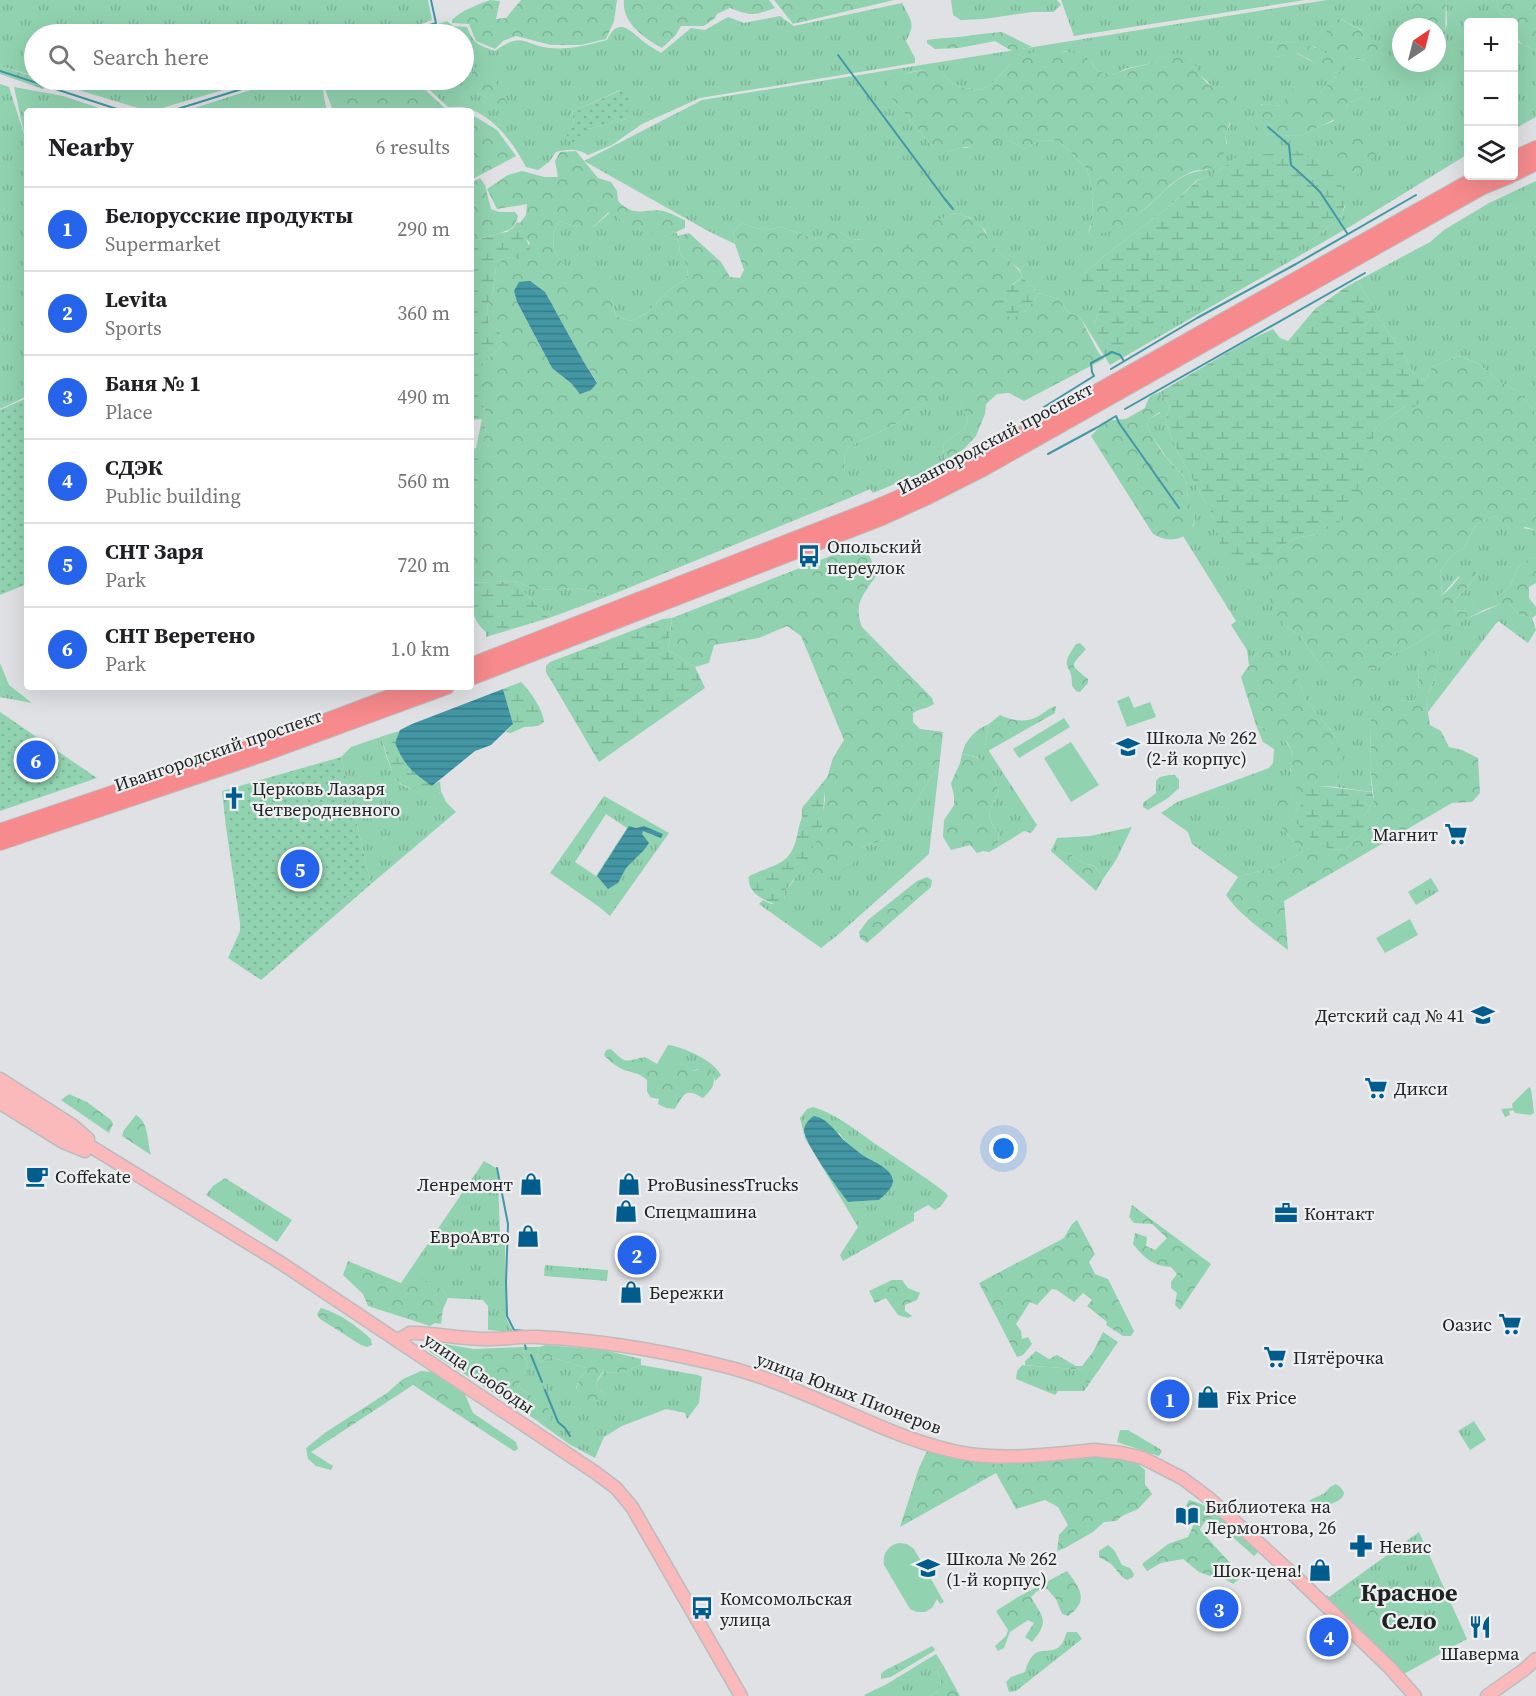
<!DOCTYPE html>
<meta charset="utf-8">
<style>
body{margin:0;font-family:"Source Serif 4",serif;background:#f6f6f6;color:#202124}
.controls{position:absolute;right:18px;top:18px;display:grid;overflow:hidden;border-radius:6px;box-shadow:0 6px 24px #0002}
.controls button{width:54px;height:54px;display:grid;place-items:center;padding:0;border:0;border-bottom:2px solid #e0e0e0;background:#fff;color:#202124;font:30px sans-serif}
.compass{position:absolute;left:1392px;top:18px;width:54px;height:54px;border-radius:50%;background:#fff;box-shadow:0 6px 24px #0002;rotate:35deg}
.you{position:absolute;left:1004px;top:1149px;width:21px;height:21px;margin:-15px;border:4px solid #fff;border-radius:50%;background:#1a73e8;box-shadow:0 0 0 9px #1a73e833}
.badge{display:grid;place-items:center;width:39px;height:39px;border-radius:50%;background:#2563eb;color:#fff;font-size:20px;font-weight:700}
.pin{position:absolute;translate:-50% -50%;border:3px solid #fff;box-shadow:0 2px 6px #0006}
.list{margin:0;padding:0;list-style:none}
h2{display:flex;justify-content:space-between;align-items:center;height:78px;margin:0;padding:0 24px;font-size:26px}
h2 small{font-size:20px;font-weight:400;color:#757577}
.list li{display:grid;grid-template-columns:39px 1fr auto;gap:18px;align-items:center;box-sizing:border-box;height:84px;padding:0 24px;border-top:2px solid #e0e0e0}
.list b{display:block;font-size:22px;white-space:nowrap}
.list p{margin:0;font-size:20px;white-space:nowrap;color:#757577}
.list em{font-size:20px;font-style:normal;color:#757577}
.icon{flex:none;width:33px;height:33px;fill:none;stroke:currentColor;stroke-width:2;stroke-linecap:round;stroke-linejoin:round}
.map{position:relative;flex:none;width:1536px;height:1696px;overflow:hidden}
.search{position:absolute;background:#fff;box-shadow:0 6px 24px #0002;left:24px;top:24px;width:450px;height:66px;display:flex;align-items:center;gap:15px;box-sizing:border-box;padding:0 21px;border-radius:33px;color:#757577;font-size:22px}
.panel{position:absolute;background:#fff;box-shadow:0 6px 24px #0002;left:24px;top:108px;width:450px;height:582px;border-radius:6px}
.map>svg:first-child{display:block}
.grass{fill:url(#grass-tufts);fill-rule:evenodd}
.forest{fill:url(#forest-crowns);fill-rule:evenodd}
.wetland{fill:url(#wetland-marsh)}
.garden{fill:url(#garden-dots)}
.pitch{fill:#91d3b0}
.water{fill:url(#water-rules)}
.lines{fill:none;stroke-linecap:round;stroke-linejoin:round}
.stream{stroke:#4397a5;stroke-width:2}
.major-casing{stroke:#bcbcbd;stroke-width:15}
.highway-casing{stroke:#bcbcbd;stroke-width:16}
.major{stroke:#fab9ba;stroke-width:12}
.highway{stroke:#f68a8c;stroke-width:14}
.labels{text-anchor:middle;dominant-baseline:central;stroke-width:4.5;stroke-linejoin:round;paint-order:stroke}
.street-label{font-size:18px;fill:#202122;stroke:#edeff1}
.poi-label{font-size:18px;fill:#202122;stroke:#edeff1;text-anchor:start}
.district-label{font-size:24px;font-weight:bold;fill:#202122;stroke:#edeff1}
</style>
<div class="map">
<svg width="1536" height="1696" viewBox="0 0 1536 1696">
<defs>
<pattern id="grass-tufts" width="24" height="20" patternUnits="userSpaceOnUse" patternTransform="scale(1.5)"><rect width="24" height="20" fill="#91d3b0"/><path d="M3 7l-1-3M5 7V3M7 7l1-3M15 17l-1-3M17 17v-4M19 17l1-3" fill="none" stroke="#7db597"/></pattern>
<pattern id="forest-crowns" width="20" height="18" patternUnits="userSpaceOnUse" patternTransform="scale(1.5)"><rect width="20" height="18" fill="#91d3b0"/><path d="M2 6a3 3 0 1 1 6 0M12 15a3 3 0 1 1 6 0" fill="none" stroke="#7db597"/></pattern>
<pattern id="wetland-marsh" width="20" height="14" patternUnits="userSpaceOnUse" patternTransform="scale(1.5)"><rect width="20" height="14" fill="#91d3b0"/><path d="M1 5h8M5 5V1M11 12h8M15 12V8" fill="none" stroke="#7db597"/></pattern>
<pattern id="garden-dots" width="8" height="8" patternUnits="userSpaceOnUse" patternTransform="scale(1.5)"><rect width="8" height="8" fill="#91d3b0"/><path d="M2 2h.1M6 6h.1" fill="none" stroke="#7db597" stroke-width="1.8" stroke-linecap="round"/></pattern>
<pattern id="water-rules" width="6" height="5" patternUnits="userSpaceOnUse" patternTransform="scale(1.5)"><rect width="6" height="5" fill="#4397a5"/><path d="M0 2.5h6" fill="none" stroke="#387b86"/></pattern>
</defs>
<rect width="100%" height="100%" fill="#e0e1e4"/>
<g class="grass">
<path d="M0,0H428L432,20L394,34H34V76L0,66Z"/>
<path d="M951,0H1057L1061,5L1053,12H1032L984,19L961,20L953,15Z"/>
<path d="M1061,0H1305L1074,36Z"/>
<path d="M1327,0H1413L1407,18L1422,24L1424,27H1401V63H1437V45L1440,46L1447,24L1446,0H1496L1500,14L1505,16L1508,22H1468V154L1351,226L1110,365L1080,317L1068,312L1059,299L1039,293L1022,277L1019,269L999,252L990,242L985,230L971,218L956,213L941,219L913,249L867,240L850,239L840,232L817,239L780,227L766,230L752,227L743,223L733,231L735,244L708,231L584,161L702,100ZM1336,17L1362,30L1373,60H1361L1348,57ZM1286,41L1315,47L1334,59L1340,74C1323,70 1312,60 1296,53L1292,57H1281L1264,53L1269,42L1280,44ZM1066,51L1092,63L1097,71L1115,75L1124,69L1152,63L1164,57L1179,54L1191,61L1197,68L1199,74L1212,86L1230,124L1225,135L1227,143L1207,170C1175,172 1165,194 1142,211C1130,221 1102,233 1087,237L1093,217L1092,188L1087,169L1059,141L1041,140L1025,149L1010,141H987L966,148H960L947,152L935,149L893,100L889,81L911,72L923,70L943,74L953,84L965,88L981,90L993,83L1010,64ZM1336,76L1348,93L1357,89L1363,97L1348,103L1346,108L1332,122L1323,125L1300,136L1263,134L1261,104L1282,106L1320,93ZM1237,157L1345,206L1342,216L1320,234L1262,267L1094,326L1100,307L1083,275L1104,256L1171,205L1197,180L1213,175Z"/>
<path d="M902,3C911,21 916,23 906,41L915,58V63L700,98L642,124L612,145L588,155C577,148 568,149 556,152L549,162L538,170L526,167C513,143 495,117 467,108C461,106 454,107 448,107L422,83L402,84L398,80H464V34H408L447,21L453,26L467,27C474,45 479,45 495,51C523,31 522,44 549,48C569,50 588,45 607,40C618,16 630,30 644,42C649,46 655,49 661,53L691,28L705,30L728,17L744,23L780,16L794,26ZM474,68C484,75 498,80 501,93L488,99L478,93L471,75ZM620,90L627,119L588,129L566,138L574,122L572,112Z"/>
<path d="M1514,33L1518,42L1536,51V117L1514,129Z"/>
<path d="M45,80H257L152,111H148Z"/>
<path d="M282,80H325C321,90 325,101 327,111H185Z"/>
<path d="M0,84L9,87L25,137L14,87L63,96L108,111H27V396L0,409Z"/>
<path d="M1536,181V414L1518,391L1500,382L1477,363L1458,356L1432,367L1425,381L1413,373L1401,349L1386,330L1376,313L1371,302L1357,281L1430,242L1444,230L1489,203Z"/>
<path d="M612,211L625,224L653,233L667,236L676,232L678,236L680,253L687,266L688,278L668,291L647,313L631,321L616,316L611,298L574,270L563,265L554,250L553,234L559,221L578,227H593Z"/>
<path d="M953,388L968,419L965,428L944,443L943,448L945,460L919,474L873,493L870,489L859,494L845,472L844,455L850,446L902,421L907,412Z"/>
<path d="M1160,392L1170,406L1165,421L1178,453L1214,518L1218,531L1253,570L1272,567L1270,575L1283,624L1301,637L1321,666L1365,669L1378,668L1391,656L1414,645L1435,632L1501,604H1509L1520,615L1532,618L1536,630L1528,643L1498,621L1428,712L1426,701L1436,674L1438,656L1430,651L1418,667L1419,690L1414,702L1399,700L1371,719L1370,769L1372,792L1336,787L1338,777L1337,738L1305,699L1300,685L1258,652L1249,665L1247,650L1231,625L1236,621L1183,536L1194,525L1195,518L1194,512L1188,504L1187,484L1183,475L1167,458L1152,436L1147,425L1149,419L1160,413L1159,395L1155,394Z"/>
<path d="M1494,516L1507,526L1536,530V557L1529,558L1518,568L1511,584L1505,591L1488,603H1476L1467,612L1456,610L1454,600L1465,590L1478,574L1458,577L1442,595L1440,572L1452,555L1464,548L1476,524Z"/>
<path d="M514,581L538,590L576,588L611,595L549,618Z"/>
<path d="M0,663L9,685L32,703L0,697Z"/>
<path d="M989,724L985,745L1037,825L1031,833L1024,831L998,847L999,833C982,812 991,812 999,791L993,776L977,757L962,754C965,740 976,729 989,724Z"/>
<path d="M1256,725L1281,735L1291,749L1293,760L1290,771L1298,789L1290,798L1281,827L1303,852L1275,867L1238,877L1192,844L1188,832L1161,813L1177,802L1269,768L1273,763L1274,749L1263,742Z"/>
<path d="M389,734L382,740C384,749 392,776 398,782C403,787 426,795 434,798L441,791L446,802L456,812L371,884L341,757L351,747Z"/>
<path d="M939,768L929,854L839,934L821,948L759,904L763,900L771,904L784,901L785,891L792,883L803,863L807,876L860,848L883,840L876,818L885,812L909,813L932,776Z"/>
<path d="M1169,775H1175L1179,780V788L1168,798L1148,810L1143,807V803L1156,793V781L1160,777Z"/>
<path d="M604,796L669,833L610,916L598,906L550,873ZM606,814L627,828L596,876L575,862Z"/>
<path d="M1132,827L1116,860L1103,879L1097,869L1093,865L1086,864L1077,860L1071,854L1062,851H1051L1057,838L1090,836Z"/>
<path d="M1431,878L1439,891L1416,905L1408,892Z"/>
<path d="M668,1045C684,1047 713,1060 721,1075L715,1081L713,1074L697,1069L693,1071L681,1063L657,1064Z"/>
<path d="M1529,1087L1531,1089L1534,1113L1530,1115L1515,1113L1513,1110L1509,1111L1510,1115L1505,1117L1501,1109L1513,1108L1512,1104Z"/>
<path d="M813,1107C837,1114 857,1131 877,1145C900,1161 924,1176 946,1193L948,1196L941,1206L935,1210L928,1205L914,1213V1221L843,1261L840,1255L858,1227L805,1138L800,1118L807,1109ZM839,1133L846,1142L863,1156L879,1200L848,1202L821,1163L804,1134Z"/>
<path d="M484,1161L496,1168L498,1177L500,1234L505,1242L506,1318L513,1332L488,1330V1306L483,1300L448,1298L441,1289L401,1283Z"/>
<path d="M225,1178L292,1220L277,1242L206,1195L213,1186Z"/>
<path d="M545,1265L608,1270L607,1281L544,1276Z"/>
<path d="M522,1347H539L537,1357L540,1362L551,1357L586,1368V1372L579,1379L576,1389L605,1394L596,1387L597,1381L604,1372L620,1373L641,1365L698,1375L702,1377L699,1403L687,1419L685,1413L666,1409L622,1426L604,1437L595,1458L569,1444L533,1418L541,1422L538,1400L520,1388L519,1384L528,1367Z"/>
<path d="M1022,1365L1086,1370L1083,1380L1089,1384L1084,1391H1058L1055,1395L1016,1379L1017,1371Z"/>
<path d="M1474,1421L1486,1440L1470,1450L1458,1431Z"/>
<path d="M1120,1430H1128L1160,1449L1162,1451L1159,1456L1117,1442Z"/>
<path d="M1336,1484C1359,1499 1325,1505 1317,1509L1309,1506L1310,1500L1325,1493L1330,1487Z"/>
<path d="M1419,1532L1467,1639L1402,1675L1326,1597L1327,1595L1329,1597Z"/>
<path d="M1067,1632H1077L1082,1639L1016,1691L1009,1692L1006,1682L1011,1677L1025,1672C1035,1638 1048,1659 1061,1645C1064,1642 1065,1636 1067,1632Z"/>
<path d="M936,1654L943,1665L937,1670L941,1680L939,1691L930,1696H865L864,1695L885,1685Z"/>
</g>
<g class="forest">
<path d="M490,0L500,1L496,19L506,18L521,0H617L614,21L606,39L581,45H551L516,36L503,41L495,49L476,41L469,24L452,23V20C462,10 477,5 490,0Z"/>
<path d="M624,0H769L775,8C753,16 752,16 730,8L717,14L715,18L704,26H681L675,36L662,48C645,39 621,22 624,0Z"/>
<path d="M774,0H894L793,24Z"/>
<path d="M1413,0H1446L1445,40L1439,46L1437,45V27H1424L1422,24L1406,18Z"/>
<path d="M1496,0H1536V51C1520,43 1514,42 1514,22H1508L1505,16L1500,14Z"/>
<path d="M1336,17C1351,25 1366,31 1379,43V54L1373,60C1358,60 1339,58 1331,44C1328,40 1327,34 1326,29Z"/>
<path d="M1002,32L1032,47L1012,51L995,41L959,48L935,49L927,43V40C934,39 940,38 947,38C965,37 984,33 1002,32Z"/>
<path d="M1286,41C1311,45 1321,47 1341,65L1340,74L1322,69L1309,59L1297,53L1292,57H1281L1264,54L1262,47L1269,42L1280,44Z"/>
<path d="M1038,51C1045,51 1052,52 1059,52C1079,51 1086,53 1097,71L1115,75C1128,66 1139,68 1153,62C1161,59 1170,52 1179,54C1182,55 1189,59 1191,61C1199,67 1199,76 1207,83C1213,88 1223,85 1228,90C1242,103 1230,119 1226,133C1224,138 1226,136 1226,142C1227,147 1224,154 1221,159C1212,174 1201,167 1189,173C1170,181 1159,198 1143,210C1134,218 1119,229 1108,232C1101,234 1093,235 1086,238L1090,229L1093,217L1092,188L1087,169L1059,141L1041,140L1025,149L1010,141H987L981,145L960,148L947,152L943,155L935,149L893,100L888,91V81C906,73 919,69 939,70L953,84L965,88L981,90L993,83L1010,64L1027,54Z"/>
<path d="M0,66L34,77V80H41L49,84L43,89L0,74Z"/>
<path d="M480,66C495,76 500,89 508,104L500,107L469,87L467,83L474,68Z"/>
<path d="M1336,76L1345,84L1348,92C1360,88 1367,86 1379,92L1375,99L1363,97L1348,103L1346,108V114L1300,136L1263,134L1256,131L1254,121L1262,104L1282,106L1285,104V95L1290,89L1320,93Z"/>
<path d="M330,80H393L401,87L420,85L447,110L466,111H333L325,89Z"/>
<path d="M471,114L497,130L516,156L471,180Z"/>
<path d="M1344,131L1360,132L1376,152L1367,166L1355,177C1337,167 1329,165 1328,142L1335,136Z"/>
<path d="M576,151L598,178L611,182L617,191L618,201C637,220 646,206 667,212C673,214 679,218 685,220V228L667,236L638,231L625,224L612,212L608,213L593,227H578L559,221L553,234L554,250L563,265L596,278L614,290L611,298L616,316L631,321L647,313L668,291L688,278L687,266L680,253L678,236L689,233L721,262L730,277L740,278L744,270L735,244L733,231L743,223L752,227L766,230L780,227L817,239L827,231L840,232L850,239L867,240L888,239L911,248L902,235L916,221L941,219L956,213C962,215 969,217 974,220C987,230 987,239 997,250C1006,259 1017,264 1022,277L1012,285L1025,312L1039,293L1059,299L1068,312L1080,317L1098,352L1104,359L1024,401L1009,393L997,394L986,404L985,414L976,436L964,449L945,460L943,448L944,443L965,428L968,419L953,389L907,412L902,421L850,446L844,455L845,471L859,494L611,595L576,588L538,590L514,581L471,583V491L477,482L479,450L485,435L486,418L483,402V364L502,345L500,332L489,324L487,307L493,292L496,266L505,257L517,259L530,243L522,235L520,223L526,215L527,204L497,209L487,189L508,175L522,171L544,177H558L555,161L560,152ZM514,291L582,359L597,382L572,384L552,368L517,302Z"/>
<path d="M480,178L485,185L491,209L499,212H515L518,216C514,231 509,230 496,234C487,236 479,240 471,242V183Z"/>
<path d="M1458,356L1477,363L1500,382L1518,391L1536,414V530L1525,527L1519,531L1507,526L1494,516L1476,524L1464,548L1452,555L1440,572L1442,595C1454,588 1458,573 1472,569L1478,574L1465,590L1454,600L1456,610L1466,612L1476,603L1489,602L1505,591L1511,584L1518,568L1529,558L1536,557V583L1529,587V598L1536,607V615L1532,618L1520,615L1509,604H1501L1486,609L1456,624L1435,632L1414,645L1391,656L1378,668L1365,669L1362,680L1357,686L1352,685L1321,666L1301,637L1283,624L1273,609L1266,587L1275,550L1295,538L1318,534L1367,456L1377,426L1407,405L1425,386V381L1432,367Z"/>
<path d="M1155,394L1159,395L1166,408L1149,419L1147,425C1153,439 1161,452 1172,464C1176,468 1181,472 1184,477C1190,487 1186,495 1189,504C1190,507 1193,509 1194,512C1198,522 1189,534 1180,538C1170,541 1161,539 1153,534L1091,436L1104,422L1113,420L1126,419L1145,408C1147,402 1148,396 1155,394Z"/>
<path d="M856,550H864L868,554L871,559L876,576C863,595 853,604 862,627L932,698L934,704C927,709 920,708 913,713V722L920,729L943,732L939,768L932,776L909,813L892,817L885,813L877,818L883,840L860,848L853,864L836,875L825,879L806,876L803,863L822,829V817L825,800L824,788L833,758L844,740L801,636L787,626L759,638L714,645L709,663L695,667L668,650L672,618L833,555L846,554Z"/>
<path d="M1080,643L1086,649C1071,667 1068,663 1088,679V683L1080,692L1076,691L1072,686C1073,661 1057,671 1076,644Z"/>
<path d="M1430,650L1438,656L1436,674L1426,701L1430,725L1441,731L1449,747L1462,750L1478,758L1480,793L1472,802L1452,803L1284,901L1288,950C1267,933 1241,917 1226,895L1238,877L1275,867L1303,852L1281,827L1275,814L1278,800L1290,798L1297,789L1289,781C1290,774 1291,769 1292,762C1296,739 1272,732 1256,725L1241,677L1258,652L1273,651L1285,660L1300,685L1305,699L1337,738L1343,758L1336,787L1320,786L1301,804L1292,819L1330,849L1345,850L1361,835L1364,816L1374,800L1370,769L1371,719L1380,703L1399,700L1414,702L1419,690L1418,667Z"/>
<path d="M1056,706L1055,713L988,751L985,745L989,724L1000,715C1013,721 1026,723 1039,716C1045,712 1049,708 1056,706Z"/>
<path d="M962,754C990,759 989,766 999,791C991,812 982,812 999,833L998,847L989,852L983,851L977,853L970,845L951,850L943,837L944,820L954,805V796L951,783L960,763Z"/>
<path d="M1051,851H1062L1071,854L1077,860L1086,864L1093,865L1097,869L1103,879L1096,891Z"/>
<path d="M927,877L932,880L931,887L867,943L860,938L859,932L868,920L917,881Z"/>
<path d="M611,1049C627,1065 624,1061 645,1057L657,1064L669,1062L681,1063L693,1071L704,1068L713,1074C716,1086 711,1090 703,1098C686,1088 684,1093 675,1109L666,1108L658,1104L659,1099L650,1097L647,1091V1080C640,1073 633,1073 624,1070C616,1066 610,1062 604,1055L606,1050Z"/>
<path d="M69,1094L87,1102L111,1120L113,1124L109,1133L61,1100Z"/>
<path d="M136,1115C149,1122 147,1141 151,1155L122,1136L124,1130Z"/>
<path d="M1132,1205L1211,1264L1180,1310L1175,1305L1177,1293L1171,1288V1282L1177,1274L1171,1267C1153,1266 1144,1258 1133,1244L1135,1233L1147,1237L1146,1246L1155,1250L1167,1238L1152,1224L1134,1223L1129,1217Z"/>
<path d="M1077,1220L1095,1254L1089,1262L1095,1274L1108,1279L1134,1331L1131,1336H1123L1106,1325L1107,1322L1087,1306L1092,1300L1083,1293L1074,1302L1057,1290L1052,1289L1037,1305L1030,1302L1016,1324L1021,1331L1022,1339L1028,1337L1032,1344L1023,1355L1017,1357L979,1283L1064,1238L1072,1224Z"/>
<path d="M348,1261L401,1283L422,1280L441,1289L448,1298L443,1309L441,1324L435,1323L430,1326L368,1306L363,1294L343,1275Z"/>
<path d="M892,1280H902L908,1288L920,1293L917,1300L905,1305V1311L912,1316L908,1318L898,1315L886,1298L875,1303L869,1291Z"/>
<path d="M321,1308C339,1313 357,1326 371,1339L372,1345L367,1347L361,1345L320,1319L317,1314Z"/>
<path d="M1103,1332L1118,1342L1089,1384L1082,1380L1085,1370L1025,1365V1361L1036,1351L1049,1359L1057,1355L1076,1366H1082L1093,1352Z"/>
<path d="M427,1341L474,1349L522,1347L528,1367V1373L519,1383L520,1388L538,1400H545L552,1419L541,1422L533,1418L430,1352L425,1346Z"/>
<path d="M546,1345L604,1350L641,1359V1365L620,1373L603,1372L597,1380L596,1387L605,1394L606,1397C592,1407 589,1403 575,1395L579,1379L586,1372V1368L551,1357L540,1362L537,1357L539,1347Z"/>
<path d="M421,1371L432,1372L464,1392L473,1413L516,1442L518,1449L514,1451L413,1385L311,1452L333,1466L331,1470L316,1466L308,1459L306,1448L326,1432L387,1393L403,1379Z"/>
<path d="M928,1449L996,1463L1096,1455L1137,1463L1145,1470V1484L1152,1494L1138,1509L1122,1516L1116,1521L1104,1522L1093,1532L1065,1548L1057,1551L1059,1535L1068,1525L1058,1507L1045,1500L1016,1509L996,1473L900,1527L919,1468Z"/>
<path d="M1189,1500C1214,1505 1241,1535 1258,1552L1254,1556L1212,1519C1206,1520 1202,1524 1200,1530L1242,1576L1233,1584L1215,1573L1210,1576L1199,1572L1183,1559L1161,1563L1147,1571L1142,1564L1168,1544L1188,1537C1194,1525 1199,1515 1186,1506Z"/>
<path d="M1108,1545L1114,1550L1122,1565L1130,1568L1134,1574L1133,1577L1127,1580C1118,1576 1116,1566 1108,1562C1105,1560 1102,1559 1099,1557V1551Z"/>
<path d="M1067,1571C1081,1589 1089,1601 1068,1616L1062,1614L1056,1599L1047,1589L1037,1591L1031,1597C1043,1618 1050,1621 1032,1642L1025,1637L1034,1623L1028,1620L1010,1632L1004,1648L998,1651L995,1646L1006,1636L1008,1630L996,1611L1018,1597Z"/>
<path d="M1336,1596L1375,1597L1390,1621L1396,1626V1631L1381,1630L1373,1634L1334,1598Z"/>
<path d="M932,1646L935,1649L934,1651L891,1677L881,1679V1674L884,1671Z"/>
<path d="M943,1665L960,1696H930L939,1691L941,1680L937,1670Z"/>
</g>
<g class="wetland">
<path d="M1297,151C1326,167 1353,178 1342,216L1320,234L1141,341L1122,349L1103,341L1094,326L1100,307L1085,292L1081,282L1083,275L1104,256L1171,205L1198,180L1213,175L1237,157Z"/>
<path d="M517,222L520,223C523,237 529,240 531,255L517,259L505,257L496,267L493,292L487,307L489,324L500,332L502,345L483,364V402L486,418L485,435L479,450L481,452L477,482L471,491V480L473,477L471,470V449L476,448L482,419L471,420V242L499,233L507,232L513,228Z"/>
<path d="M1022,277L1039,293L1025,312L1011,318L997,306L1001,295Z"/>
<path d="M1357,281L1371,302L1376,313L1386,330L1401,349L1413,373L1425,381C1426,393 1423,400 1414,407L1407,405L1377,426L1358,488L1343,520L1318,534L1295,538L1275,550L1272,567L1254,571L1220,545L1214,518L1178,453L1165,421L1170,406L1160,392L1251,339L1273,329L1280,338L1288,341L1315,309L1346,287Z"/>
<path d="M514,581L549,618L486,637V632C470,619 471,602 471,583Z"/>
<path d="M672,618L668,650L695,667L705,688L599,762L546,672V666L550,662L663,619Z"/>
<path d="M521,682C530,691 543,709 544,722L538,726L524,727L511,733L506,732L513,724L503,689Z"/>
<path d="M400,731L395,743L432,786L440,781L441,791L434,798L424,796L398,782L393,775L382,740L389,734Z"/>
<path d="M828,776C823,792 824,810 822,827C822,836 792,884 785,891L784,901L781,905C766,903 746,893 749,876C777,863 792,866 798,831C800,821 803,820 802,808Z"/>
<path d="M1319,786L1372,792L1374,800L1364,816L1369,832L1361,835L1345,850L1330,849L1314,841L1292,819L1301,804L1305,790Z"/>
</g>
<g class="garden">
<path d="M621,90L629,99L627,119L588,129L583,142L576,143L565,139L574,122L572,112Z"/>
<path d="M27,398V584L0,595V410Z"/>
<path d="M0,712L97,778L0,811Z"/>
<path d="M341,757L371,884L261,980L228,958L240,931V923L226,827L222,791Z"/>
</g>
<g class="pitch">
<path d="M1129,696L1134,708L1150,702L1156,717L1127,727L1117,701Z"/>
<path d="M1064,718L1070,727L1019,758L1013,749Z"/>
<path d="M1071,742L1099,785L1071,802L1044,758Z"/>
<path d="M1410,919L1418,935L1385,953L1376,938Z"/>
<path d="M899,1543L907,1544L914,1549L944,1602L940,1604L937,1599L932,1608L925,1612H917L910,1609L884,1565C882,1554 888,1545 899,1543Z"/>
</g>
<g class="water">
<path d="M530,281L545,292L582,359L597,383L591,390L580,394L572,384L552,368L517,302L514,291L519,282Z"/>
<path d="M503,689L513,724L491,745L475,751L432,786C411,771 405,766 395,743L400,730L412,724Z"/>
<path d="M629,826L636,828L644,826L663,834L661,838L643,831L642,834L649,843L644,850L626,868L618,883L608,889L597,876Z"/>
<path d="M814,1116C829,1119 836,1133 846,1142C851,1146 856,1150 861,1154C870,1161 892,1167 893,1181C893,1188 884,1195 879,1200L848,1202C839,1190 805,1144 804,1131C804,1125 809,1119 814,1116Z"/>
</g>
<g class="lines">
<g class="stream">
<path d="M402,34L436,23L431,0"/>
<path d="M838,55L944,198L953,209"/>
<path d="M0,71L123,111"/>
<path d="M171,111L271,80"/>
<path d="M1268,127L1289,145L1291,165L1311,183L1320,192L1347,233"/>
<path d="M1111,369L1197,318L1296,264L1416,195"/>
<path d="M1044,407L1094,376L1092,372L1091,363L1112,352L1120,355L1124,361"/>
<path d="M1125,409L1365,273"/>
<path d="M1048,454L1096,428L1116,416L1119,423L1179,508"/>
<path d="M497,1168L508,1224L506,1282L507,1316L514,1330L525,1331"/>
<path d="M525,1345L526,1349"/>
<path d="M531,1355L542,1382"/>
<path d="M545,1390L558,1422L565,1428L570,1436"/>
</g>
<g class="major-casing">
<g id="major">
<path d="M0,1079L72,1125L88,1139"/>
<path d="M0,1091L281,1263L596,1473L616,1488L632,1507L741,1696"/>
<path d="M0,1103L63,1142L85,1151"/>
<path d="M398,1340L410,1333H415C437,1334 460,1338 483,1339C501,1340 519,1336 537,1337C594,1340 652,1349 707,1362C739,1369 772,1380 802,1393C857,1415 909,1444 968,1454C1010,1460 1053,1454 1095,1450L1122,1453L1143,1458L1182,1478L1210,1499L1296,1577L1390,1668L1415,1696"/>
<path d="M1487,1696L1525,1669L1536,1659"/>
</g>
</g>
<g class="highway-casing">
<g id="highway">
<path d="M1514,158L1536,148"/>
<path d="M1514,174L1536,163"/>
<path d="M471,665L874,508L920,488L977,459L1479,176"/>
<path d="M471,678L882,518L926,498L985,468L1483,187L1510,176"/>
<path d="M0,831L322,722L415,687"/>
<path d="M0,843L267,753L447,687"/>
</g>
</g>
<use href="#major" class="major"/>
<use href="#highway" class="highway"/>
</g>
<defs>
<g id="bus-bare" transform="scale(1.8)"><path d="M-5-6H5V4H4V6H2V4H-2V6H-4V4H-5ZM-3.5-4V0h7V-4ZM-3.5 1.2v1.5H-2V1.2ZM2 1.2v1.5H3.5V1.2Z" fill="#005c8d" stroke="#edeff1" stroke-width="2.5" paint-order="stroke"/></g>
<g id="school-bare" transform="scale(1.8)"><path d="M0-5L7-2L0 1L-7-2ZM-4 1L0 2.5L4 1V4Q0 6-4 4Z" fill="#005c8d" stroke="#edeff1" stroke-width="2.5" paint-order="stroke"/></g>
<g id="church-bare" transform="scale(1.8)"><path d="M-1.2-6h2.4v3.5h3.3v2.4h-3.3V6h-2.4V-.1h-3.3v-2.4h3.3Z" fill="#005c8d" stroke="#edeff1" stroke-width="2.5" paint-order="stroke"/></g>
<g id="supermarket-bare" transform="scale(1.8)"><path d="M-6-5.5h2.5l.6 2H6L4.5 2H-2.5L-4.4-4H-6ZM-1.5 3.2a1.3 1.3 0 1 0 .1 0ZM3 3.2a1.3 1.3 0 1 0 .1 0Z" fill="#005c8d" stroke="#edeff1" stroke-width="2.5" paint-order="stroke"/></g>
<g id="cafe-bare" transform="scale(1.8)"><path d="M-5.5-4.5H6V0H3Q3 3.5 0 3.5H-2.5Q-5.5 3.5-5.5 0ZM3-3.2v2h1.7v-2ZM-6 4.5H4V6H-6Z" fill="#005c8d" stroke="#edeff1" stroke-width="2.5" paint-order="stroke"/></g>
<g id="shop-bare" transform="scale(1.8)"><path d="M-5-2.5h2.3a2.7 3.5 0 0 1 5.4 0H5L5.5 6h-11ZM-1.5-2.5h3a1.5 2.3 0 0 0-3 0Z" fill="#005c8d" stroke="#edeff1" stroke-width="2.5" paint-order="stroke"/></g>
<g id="office-bare" transform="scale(1.8)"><path d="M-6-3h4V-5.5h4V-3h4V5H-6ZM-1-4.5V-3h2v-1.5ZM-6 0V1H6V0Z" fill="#005c8d" stroke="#edeff1" stroke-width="2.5" paint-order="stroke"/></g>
<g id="library-bare" transform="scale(1.8)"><path d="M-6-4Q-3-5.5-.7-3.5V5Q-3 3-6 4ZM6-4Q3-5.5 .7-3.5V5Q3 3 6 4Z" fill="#005c8d" stroke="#edeff1" stroke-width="2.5" paint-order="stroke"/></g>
<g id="pharmacy-bare" transform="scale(1.8)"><path d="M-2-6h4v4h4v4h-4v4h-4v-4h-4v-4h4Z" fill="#005c8d" stroke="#edeff1" stroke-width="2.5" paint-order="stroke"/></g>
<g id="restaurant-bare" transform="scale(1.8)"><path d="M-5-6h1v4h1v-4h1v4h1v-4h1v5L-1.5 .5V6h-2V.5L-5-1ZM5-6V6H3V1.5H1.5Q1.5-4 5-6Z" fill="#005c8d" stroke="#edeff1" stroke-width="2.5" paint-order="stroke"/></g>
</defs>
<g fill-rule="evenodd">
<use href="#bus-bare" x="809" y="556"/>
<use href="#school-bare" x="1128" y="747"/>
<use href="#church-bare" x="234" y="798"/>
<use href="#supermarket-bare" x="1456" y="834"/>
<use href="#school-bare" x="1483" y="1015"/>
<use href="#supermarket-bare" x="1376" y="1088"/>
<use href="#cafe-bare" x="37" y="1176"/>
<use href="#shop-bare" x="531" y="1184"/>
<use href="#shop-bare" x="629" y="1184"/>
<use href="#shop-bare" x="626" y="1211"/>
<use href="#office-bare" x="1286" y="1213"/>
<use href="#shop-bare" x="528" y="1236"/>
<use href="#shop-bare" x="631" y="1292"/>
<use href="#supermarket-bare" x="1510" y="1324"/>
<use href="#supermarket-bare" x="1275" y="1357"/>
<use href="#shop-bare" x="1208" y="1397"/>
<use href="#library-bare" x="1187" y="1516"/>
<use href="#pharmacy-bare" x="1361" y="1546"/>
<use href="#school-bare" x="928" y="1568"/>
<use href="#shop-bare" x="1320" y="1570"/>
<use href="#bus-bare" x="702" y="1608"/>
<use href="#restaurant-bare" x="1480" y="1627"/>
</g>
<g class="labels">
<g class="street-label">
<text transform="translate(995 438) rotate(-28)">Ивангородский проспект</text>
<text transform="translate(218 750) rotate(-19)">Ивангородский проспект</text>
<text transform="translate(479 1373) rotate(34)">улица Свободы</text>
<text transform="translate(849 1393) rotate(21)">улица Юных Пионеров</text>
</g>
<g class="poi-label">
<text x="827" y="546">Опольский<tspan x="827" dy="21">переулок</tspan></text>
<text x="1146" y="737">Школа № 262<tspan x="1146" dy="21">(2-й корпус)</tspan></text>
<text x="252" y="788">Церковь Лазаря<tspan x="252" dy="21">Четверодневного</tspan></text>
<text x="1438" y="834" text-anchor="end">Магнит</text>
<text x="1465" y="1015" text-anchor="end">Детский сад № 41</text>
<text x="1394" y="1088">Дикси</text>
<text x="55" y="1176">Coffekate</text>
<text x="513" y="1184" text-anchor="end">Ленремонт</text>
<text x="647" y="1184">ProBusinessTrucks</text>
<text x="644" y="1211">Спецмашина</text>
<text x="1304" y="1213">Контакт</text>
<text x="510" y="1236" text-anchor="end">ЕвроАвто</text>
<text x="649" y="1292">Бережки</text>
<text x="1492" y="1324" text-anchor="end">Оазис</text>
<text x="1293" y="1357">Пятёрочка</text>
<text x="1226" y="1397">Fix Price</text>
<text x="1205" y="1506">Библиотека на<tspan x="1205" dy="21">Лермонтова, 26</tspan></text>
<text x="1379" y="1546">Невис</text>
<text x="946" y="1558">Школа № 262<tspan x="946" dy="21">(1-й корпус)</tspan></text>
<text x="1302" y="1570" text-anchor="end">Шок-цена!</text>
<text x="720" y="1598">Комсомольская<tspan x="720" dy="21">улица</tspan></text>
<text x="1480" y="1653" text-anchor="middle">Шаверма</text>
</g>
<g class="district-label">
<text x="1409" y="1592">Красное<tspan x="1409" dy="28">Село</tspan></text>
</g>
</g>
</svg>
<div class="controls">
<button>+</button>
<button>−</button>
<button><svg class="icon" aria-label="layers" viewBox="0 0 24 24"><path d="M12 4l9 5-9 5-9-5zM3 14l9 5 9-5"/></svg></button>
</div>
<svg class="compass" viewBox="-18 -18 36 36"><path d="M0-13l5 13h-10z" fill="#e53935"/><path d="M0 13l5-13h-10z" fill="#757577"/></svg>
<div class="you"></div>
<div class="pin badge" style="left:1170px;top:1399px">1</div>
<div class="pin badge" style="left:637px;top:1255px">2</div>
<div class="pin badge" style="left:1219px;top:1609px">3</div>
<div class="pin badge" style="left:1329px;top:1637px">4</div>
<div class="pin badge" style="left:300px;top:869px">5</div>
<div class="pin badge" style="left:36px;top:760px">6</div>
<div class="search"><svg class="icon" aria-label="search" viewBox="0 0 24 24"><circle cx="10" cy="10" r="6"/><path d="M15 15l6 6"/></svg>Search here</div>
<section class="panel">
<h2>Nearby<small>6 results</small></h2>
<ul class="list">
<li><span class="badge">1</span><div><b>Белорусские продукты</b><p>Supermarket</p></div><em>290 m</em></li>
<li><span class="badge">2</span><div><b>Levita</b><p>Sports</p></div><em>360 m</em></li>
<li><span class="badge">3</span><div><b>Баня № 1</b><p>Place</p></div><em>490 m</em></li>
<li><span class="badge">4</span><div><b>СДЭК</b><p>Public building</p></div><em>560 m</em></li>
<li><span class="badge">5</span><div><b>СНТ Заря</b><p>Park</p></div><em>720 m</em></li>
<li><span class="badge">6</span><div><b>СНТ Веретено</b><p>Park</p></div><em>1.0 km</em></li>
</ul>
</section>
</div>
